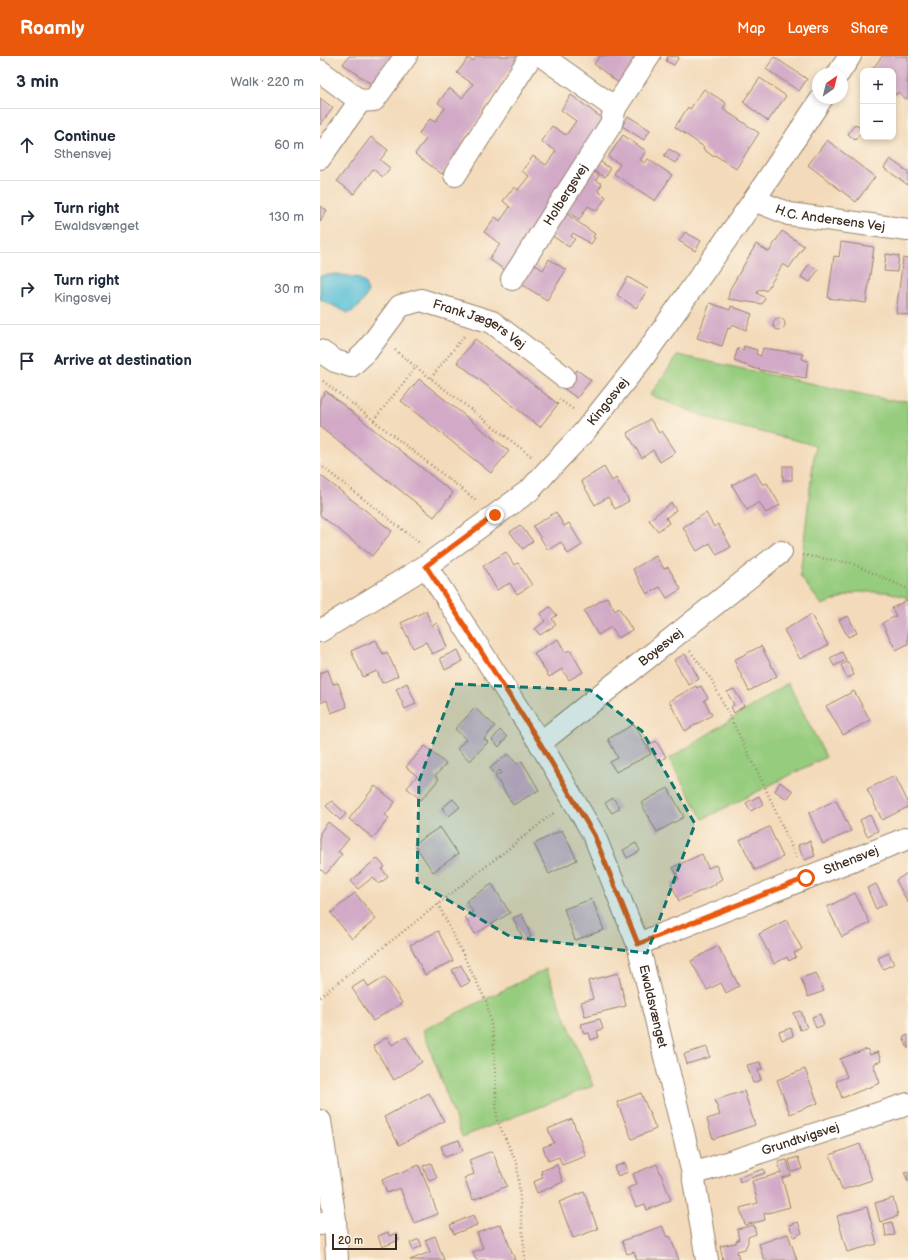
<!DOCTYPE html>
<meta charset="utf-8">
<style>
body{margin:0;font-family:"Balsamiq Sans",sans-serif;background:#f6f6f7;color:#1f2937}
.controls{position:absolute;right:12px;top:12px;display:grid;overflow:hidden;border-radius:8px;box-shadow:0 2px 6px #0003}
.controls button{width:36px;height:36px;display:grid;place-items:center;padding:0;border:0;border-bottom:1px solid #e0e1e3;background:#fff;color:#1f2937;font:20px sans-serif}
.compass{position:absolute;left:492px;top:12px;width:36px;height:36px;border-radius:50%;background:#fff;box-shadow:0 2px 6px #0003;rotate:35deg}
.scale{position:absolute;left:12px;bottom:10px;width:65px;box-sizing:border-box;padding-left:4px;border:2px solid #3b2a1e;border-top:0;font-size:11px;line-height:14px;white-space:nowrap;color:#3b2a1e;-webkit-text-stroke:3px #fcf5e5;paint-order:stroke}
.stop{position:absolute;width:12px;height:12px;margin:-9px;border:3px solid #ea580c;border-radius:50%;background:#fff}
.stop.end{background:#ea580c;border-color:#fff;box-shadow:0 1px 4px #0008}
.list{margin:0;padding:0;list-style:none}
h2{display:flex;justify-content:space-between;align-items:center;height:52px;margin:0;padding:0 16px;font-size:17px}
h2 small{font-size:13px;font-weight:400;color:#747a83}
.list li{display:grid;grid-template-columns:26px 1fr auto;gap:12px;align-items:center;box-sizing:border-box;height:72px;padding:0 16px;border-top:1px solid #e0e1e3}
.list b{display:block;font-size:15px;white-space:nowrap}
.list p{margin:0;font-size:13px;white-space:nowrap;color:#747a83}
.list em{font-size:13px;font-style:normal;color:#747a83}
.icon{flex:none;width:22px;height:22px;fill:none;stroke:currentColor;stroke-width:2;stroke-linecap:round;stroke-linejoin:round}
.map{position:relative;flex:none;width:588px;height:1204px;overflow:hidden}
header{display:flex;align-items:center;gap:24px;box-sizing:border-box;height:56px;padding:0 20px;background:#ea580c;color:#fff}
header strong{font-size:19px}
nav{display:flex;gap:22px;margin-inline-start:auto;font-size:14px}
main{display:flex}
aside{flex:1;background:#fff}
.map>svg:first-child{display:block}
.green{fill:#96cc7e;stroke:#687b4e}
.water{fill:#59bfd7;stroke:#4a747a}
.building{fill:#d2aac7}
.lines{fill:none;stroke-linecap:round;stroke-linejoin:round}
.minor-casing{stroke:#97826c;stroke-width:24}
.tertiary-casing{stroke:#97826c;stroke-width:24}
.path{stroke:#97826c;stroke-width:2.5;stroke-dasharray:1 3;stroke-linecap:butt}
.minor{stroke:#fff;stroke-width:22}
.tertiary{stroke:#fff;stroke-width:22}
.route{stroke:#ea580c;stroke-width:5}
.marked{fill:#0f766e;fill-opacity:0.2;stroke:#0f766e;stroke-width:3;stroke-dasharray:8 5;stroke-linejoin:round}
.labels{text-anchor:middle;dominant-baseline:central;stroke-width:4;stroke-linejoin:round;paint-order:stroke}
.street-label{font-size:13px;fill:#3b2a1e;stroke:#fcf5e5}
</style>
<header>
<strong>Roamly</strong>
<nav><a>Map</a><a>Layers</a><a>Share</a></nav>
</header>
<main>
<aside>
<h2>3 min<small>Walk · 220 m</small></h2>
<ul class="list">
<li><svg class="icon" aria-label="ahead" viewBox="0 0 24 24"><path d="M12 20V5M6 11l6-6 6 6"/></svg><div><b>Continue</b><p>Sthensvej</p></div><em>60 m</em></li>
<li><svg class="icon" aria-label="right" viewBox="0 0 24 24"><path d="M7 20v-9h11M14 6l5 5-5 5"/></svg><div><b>Turn right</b><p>Ewaldsvænget</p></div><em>130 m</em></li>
<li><svg class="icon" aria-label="right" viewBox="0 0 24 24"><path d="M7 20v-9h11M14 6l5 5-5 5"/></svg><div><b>Turn right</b><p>Kingosvej</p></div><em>30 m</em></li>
<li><svg class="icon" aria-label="arrive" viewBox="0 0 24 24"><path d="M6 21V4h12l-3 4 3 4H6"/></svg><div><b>Arrive at destination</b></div></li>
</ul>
</aside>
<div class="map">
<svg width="588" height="1204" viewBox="0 0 588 1204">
<rect width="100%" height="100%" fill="#fcf5e5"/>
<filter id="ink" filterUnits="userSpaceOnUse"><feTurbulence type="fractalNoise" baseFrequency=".025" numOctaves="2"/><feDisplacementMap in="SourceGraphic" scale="8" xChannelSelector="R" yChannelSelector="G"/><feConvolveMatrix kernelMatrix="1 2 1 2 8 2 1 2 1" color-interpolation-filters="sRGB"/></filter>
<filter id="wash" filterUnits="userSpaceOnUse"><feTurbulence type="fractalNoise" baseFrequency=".012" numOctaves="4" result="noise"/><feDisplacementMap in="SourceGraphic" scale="16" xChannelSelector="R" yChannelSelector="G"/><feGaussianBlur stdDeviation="0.9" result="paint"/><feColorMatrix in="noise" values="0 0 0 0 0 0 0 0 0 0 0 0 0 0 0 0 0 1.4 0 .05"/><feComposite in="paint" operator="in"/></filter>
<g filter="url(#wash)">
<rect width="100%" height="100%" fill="#f3daba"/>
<g class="green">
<path d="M358,299L569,344L588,345V542L568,536H537L502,549L480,520L495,389L396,365L330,339Z"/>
<path d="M468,627L506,701L383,763L349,703Z"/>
<path d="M226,913L273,1030L142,1081L103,974Z"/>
</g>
<path class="water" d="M17,218L39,222L45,227L48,236C43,245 39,254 28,257L0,243V220Z"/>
<g id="blocks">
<g class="building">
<path d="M29,0H73L51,28L23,8Z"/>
<path d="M157,0H200L181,26L182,27L161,56L163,57L142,86L144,88L122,118L95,98L106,83L99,77L110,63L115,66L125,52L118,47L129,32L142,42L153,28L137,17L148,2L153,5Z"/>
<path d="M280,0H322L300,28L274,8Z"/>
<path d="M348,0L359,1L354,9L346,5Z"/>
<path d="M562,0H588V20L587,22L588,24L586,26L588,27V40L586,43L578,36L576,39L573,36V15H551Z"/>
<path d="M454,1L487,23L479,35L446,13Z"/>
<path d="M440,22L466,40L448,65L423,46Z"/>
<path d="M384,33L406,47L403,53L439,77L416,113L395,99L394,101L383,93L384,91L355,71L368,51L370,53Z"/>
<path d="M251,39L286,65L186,215L169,203L180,188L164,176L175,161L180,165L190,151L183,145L194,131L198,134L209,120L202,115L213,100L226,109L236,95L221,85L232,70L246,79L256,65L241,54Z"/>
<path d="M0,42L13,52L0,69Z"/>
<path d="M308,60L330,74L324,84L302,70Z"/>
<path d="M535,68L543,74L535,84L528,78Z"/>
<path d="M303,79L326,95L320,104L325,107L328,103L352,119L335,145L294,118L300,108L288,101Z"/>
<path d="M51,81L68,94L60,104L70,112L63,121L53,113L34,138L17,125Z"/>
<path d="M507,84L555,121L536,146L488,109Z"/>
<path d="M349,93L360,100L355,107L344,100Z"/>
<path d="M570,103L588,116V129L564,112Z"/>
<path d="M278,104L291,113L285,121L272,113Z"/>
<path d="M272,114L279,119L276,124L282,128L278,135L286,141L277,155L268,150L259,164L247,155Z"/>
<path d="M0,150L7,154L0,166Z"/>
<path d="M244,156L275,178L273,181L275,182L271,188L253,177L251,180L255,183L249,191L231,179Z"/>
<path d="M462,175L484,190L469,212L463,208L446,235L443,233L441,234L439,233L437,237L445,242L442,248L408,243L410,233L436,188L449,196Z"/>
<path d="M365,176L381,185L375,195L359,185Z"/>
<path d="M521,186L554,191L546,247L508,242L514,200L519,201Z"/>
<path d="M566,198L579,200L577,216L564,215Z"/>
<path d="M583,202L588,203V259L576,257Z"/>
<path d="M229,203L246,214L227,244L201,228L214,208L223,214Z"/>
<path d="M489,208L498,214L490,226L481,221Z"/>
<path d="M308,221L328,233L316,252L297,239Z"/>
<path d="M390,247L410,254L411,250L432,258L426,274L412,268L410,273L408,272L402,290L377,282Z"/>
<circle cx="459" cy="268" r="6"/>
<path d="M155,283L238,348L220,371L137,306Z"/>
<path d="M424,290L437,294L436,298L441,300L443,292L483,298L482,303L488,305L486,322L440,314L439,312V314L414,305L418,292L423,294Z"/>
<path d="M257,314L271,324L257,342L243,332Z"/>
<path d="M99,323L189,395L171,417L81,345Z"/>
<path d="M6,335L133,437L114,461L0,371V343Z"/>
<path d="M330,363L339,377L342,375L356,396L340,406L333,394L322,402L307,377Z"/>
<rect x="463" y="410" width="9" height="14"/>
<path d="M284,411L292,425L296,422L309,445L295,453L288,441L275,449L261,425Z"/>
<path d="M435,416L443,429L447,427L460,449L446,457L439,446L427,454L412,429Z"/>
<path d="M0,419L72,475L52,500L0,459Z"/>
<path d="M351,447L356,454L346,462L349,467L338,475L329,464Z"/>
<path d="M236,456L244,470L249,467L262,489L248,498L241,486L228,494L213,470Z"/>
<path d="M386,457L394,471L398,468L411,491L397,499L390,487L377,495L363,471Z"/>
<path d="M200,469L213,485L203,493L190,476Z"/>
<path d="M186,496L194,509L198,507L212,529L197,538L190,527L177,534L163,510Z"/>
<path d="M336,500L344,513L348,511L361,533L347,542L340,531L327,538L313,513Z"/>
<path d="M287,541L295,555L299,552L312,574L298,582L291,571L278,579L264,555Z"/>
<path d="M587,544L588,588L576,594L562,567L576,560L572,552Z"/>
<path d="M230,551L237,559L232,563L236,569L220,579L215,573L225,565L220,558Z"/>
<path d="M106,555L112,570L117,567L127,591L112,598L106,586L93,592L81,567Z"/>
<path d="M491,559L508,589L480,603L464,574Z"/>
<path d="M528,560L537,577L528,581L519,564Z"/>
<path d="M238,583L245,596L250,594L263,616L249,624L242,613L229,621L214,597Z"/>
<path d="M56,584L63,598L67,596L78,620L62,627L57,615L43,621L31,595Z"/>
<path d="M441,590L457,620L429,635L414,604Z"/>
<path d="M138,594L143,605L125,614L120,602Z"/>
<path d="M522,596L526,604L514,610L510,602Z"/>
<path d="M365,598L379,623L369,629L354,604Z"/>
<path d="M528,606L534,619L527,622L521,609Z"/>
<path d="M8,614L13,628L18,627L27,651L11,657L7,644L0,647V617Z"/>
<path d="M87,627L96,648L85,653L76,633Z"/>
<path d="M376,630L377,632L381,630L388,642L384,644L392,659L365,675L349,645Z"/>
<path d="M414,633L424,650L414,657L411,651L414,649L407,636Z"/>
<path d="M534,635L550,664L523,679L506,650Z"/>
<path d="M155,652L175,670L164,683L168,686L150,705L137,693L146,683L135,673Z"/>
<path d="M314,668L331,698L296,716L290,706L298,702L288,683Z"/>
<path d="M180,674L187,681L179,691L172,684Z"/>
<path d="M336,685L346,701L338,706L328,689Z"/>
<path d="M105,690L126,708L115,720L119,723L101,744L87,732L97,720L86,711Z"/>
<path d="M188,698L197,708L202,705L219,734L193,749L175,720L181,717L180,714L174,718L170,712Z"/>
<path d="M575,720L588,746V751L562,764L547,733Z"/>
<path d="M460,726L473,735L467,743L455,735Z"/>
<path d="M55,730L75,746L65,759L69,762L53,782L29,763Z"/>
<path d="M348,732L364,761L337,776L321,747Z"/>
<path d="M439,740L443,748L431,755L426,747Z"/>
<path d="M293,742L300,752L292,757L285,747Z"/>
<path d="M133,743L140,751L129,760L122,752Z"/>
<path d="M516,744L531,775L503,788L489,757Z"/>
<path d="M12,745L26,758L20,764L6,750Z"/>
<path d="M550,759L558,775L547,780L540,764Z"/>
<path d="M8,766L29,783L18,796L22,798L6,818L0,813V777Z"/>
<path d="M120,771L138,798L113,816L94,788Z"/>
<path d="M449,771L463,801L435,814L420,784Z"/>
<path d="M242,774L257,804L229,818L214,788Z"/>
<path d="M490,785L495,800L484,804L478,789Z"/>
<path d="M316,787L320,795L307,802L303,794Z"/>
<path d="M382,798L388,812L396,809L402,823L395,827L396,828L359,845L351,827L359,823L353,811Z"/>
<path d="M57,802L65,811L62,813L68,821L59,828L53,821L38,833L31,825Z"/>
<path d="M588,817V847L576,824Z"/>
<path d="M172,828L190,857L155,878L145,861L153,856L146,845Z"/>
<path d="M556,828L566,848L556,853L547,832Z"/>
<path d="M35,837L56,863L32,883L11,857Z"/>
<path d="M535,837L550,867L522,881L507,851Z"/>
<path d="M272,843L284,874L255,884L244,853Z"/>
<path d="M202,858L209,874H208L211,881L204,884L193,862Z"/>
<path d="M466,864L482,893L474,897L476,901L469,905L467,901L454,908L439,878Z"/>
<path d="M118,875L133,905L105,919L90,889Z"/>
<path d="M398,890L419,930L406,937L401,927L387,934L371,905Z"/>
<path d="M569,897L574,908L563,913L558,902Z"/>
<path d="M141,909L150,926L141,931L132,914Z"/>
<path d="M298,917L306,950L265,960L261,946L273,943L268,925Z"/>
<path d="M496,917L504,935L488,941L481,922Z"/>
<path d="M65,921L82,947L53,965L32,932L44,924L49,931Z"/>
<path d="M481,955L487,972L480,974L474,957Z"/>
<path d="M500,958L504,969L496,972L492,961Z"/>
<path d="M280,963L283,973L277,975L279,981L271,984L269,977L264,978L261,968Z"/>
<path d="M471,972L473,980L462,984L459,976Z"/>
<path d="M588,979V993L583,981Z"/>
<path d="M67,981L72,989L86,981L102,1006L74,1024L53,990Z"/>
<path d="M387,991L390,1001L367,1008L364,998Z"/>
<path d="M547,993L550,999L558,996L561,1005L553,1008L560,1027L522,1042L516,1025L527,1021L520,1003Z"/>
<path d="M440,1006L442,1013L438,1014L441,1024L433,1027L427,1009Z"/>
<path d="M485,1013L498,1047L470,1058L457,1024Z"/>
<path d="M424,1035L435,1069L393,1083L387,1063L400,1059L395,1044Z"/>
<path d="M109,1037L124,1065L79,1089L64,1061Z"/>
<path d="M321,1037L336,1073L312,1083L297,1046Z"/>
<path d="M252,1063L266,1100L242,1109L239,1101L228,1105L223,1091L234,1087L228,1073Z"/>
<path d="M139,1084L143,1095L125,1101L121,1090Z"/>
<path d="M540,1088L552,1124L522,1134L510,1099Z"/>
<path d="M172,1095L187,1130L153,1144L144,1122L154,1118L149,1104Z"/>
<path d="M478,1101L482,1113L472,1116L469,1104Z"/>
<path d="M467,1104L471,1119L462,1122L470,1151L444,1158L445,1164L425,1169L420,1152L438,1147L432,1125L461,1117L458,1106Z"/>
<path d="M111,1107L117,1122L109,1125L103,1110Z"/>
<path d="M305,1107L308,1116L298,1120L294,1111Z"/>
<path d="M337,1108L351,1144L327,1154L325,1148L316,1151L308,1132L317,1128L313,1118Z"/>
<path d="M99,1109L118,1158L94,1167L80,1132L67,1137L62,1124Z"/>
<path d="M237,1109L243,1126L217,1137L213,1126L223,1122L221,1115Z"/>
<path d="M444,1113L445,1117L420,1126L419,1121Z"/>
<path d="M588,1115V1126L584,1116Z"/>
<path d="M264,1136L278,1173L253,1182L239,1146Z"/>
<path d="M573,1142L578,1160L560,1166L555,1147Z"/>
<path d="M547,1151L557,1188L527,1196L517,1160Z"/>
<path d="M153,1159L157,1169L134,1178L130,1169Z"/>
<path d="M478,1166L482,1177L474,1181L469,1169Z"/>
<path d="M572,1166L575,1179L566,1180L564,1168Z"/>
<path d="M181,1168L195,1204H156L153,1196L163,1192L157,1177Z"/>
<path d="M434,1169L436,1178L428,1181V1186L425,1193L417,1195L419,1204H403L400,1190L416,1187V1185L419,1184L417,1173Z"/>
<path d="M342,1170L347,1181L350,1180L359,1204H317L314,1196L307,1198L302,1185Z"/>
<path d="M68,1176L69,1180L76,1177L79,1184L62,1191L58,1180Z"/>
<path d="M468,1178L477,1204H444L439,1188Z"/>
<path d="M115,1180L124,1204H90L110,1196L105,1184Z"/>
<path d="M99,1183L102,1190L93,1194L90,1187Z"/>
</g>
</g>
</g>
<g filter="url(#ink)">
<use href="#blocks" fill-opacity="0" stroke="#97826c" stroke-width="1"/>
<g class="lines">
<g class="minor-casing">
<g id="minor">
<path d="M0,15L40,45L54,44L86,0"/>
<path d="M295,52L329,0"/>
<path d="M0,102L40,45"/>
<path d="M135,119L211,0"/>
<path id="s1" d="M434,144L469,158L588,174"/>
<path id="s2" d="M192,223L291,68L295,52L222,0"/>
<path id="s3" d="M0,295L15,305L31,310L46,296L80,250L101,244L172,266L244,321"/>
<path id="s4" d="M106,510L220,687L274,779L318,888L373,1118L387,1204"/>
<path id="s5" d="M220,687L461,496"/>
<path id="s6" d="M318,888L588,782"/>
<path id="s7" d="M373,1118L588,1048"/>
<path d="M0,1168L15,1164"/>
</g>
</g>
<g class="tertiary-casing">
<g id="tertiary">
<path d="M518,18L530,0"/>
<path id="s8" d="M0,575L106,510L210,434L228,414L264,376L322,303L434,144L502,42"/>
<path d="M0,1065L15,1164L17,1204"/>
</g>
</g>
<g class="path">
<path d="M75,294L96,311"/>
<path d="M111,322L144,280"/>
<path d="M3,325L157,445"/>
<path d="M239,343L254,354"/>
<path d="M54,364L96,311L211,400"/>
<path d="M0,409L101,488"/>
<path d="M483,499L531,507L588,533"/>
<path d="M370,595L391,623L443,727L477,803"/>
<path d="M118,848L167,947L174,985L177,1064L197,1108L205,1204"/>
<path d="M0,941L235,756"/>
</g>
<use href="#minor" class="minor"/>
<use href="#tertiary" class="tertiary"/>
</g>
</g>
<g class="lines" filter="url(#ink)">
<path class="route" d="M175,459L106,510L220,687L274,779L318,888L486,822"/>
</g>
<path class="marked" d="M135,628L270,634L322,675L375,768L327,897L191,881L97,826L99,725Z"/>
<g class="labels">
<g class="street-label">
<text stroke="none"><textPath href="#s2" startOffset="100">Holbergsvej</textPath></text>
<text stroke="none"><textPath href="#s1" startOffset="79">H.C. Andersens Vej</textPath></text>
<text stroke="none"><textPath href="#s3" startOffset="198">Frank Jægers Vej</textPath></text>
<text stroke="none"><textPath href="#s8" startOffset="371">Kingosvej</textPath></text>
<text stroke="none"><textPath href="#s5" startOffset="154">Boyesvej</textPath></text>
<text stroke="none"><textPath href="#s6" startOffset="229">Sthensvej</textPath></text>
<text stroke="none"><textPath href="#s4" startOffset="499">Ewaldsvænget</textPath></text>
<text stroke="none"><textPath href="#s7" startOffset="113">Grundtvigsvej</textPath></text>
</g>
</g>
</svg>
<div class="controls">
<button>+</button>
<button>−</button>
</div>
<svg class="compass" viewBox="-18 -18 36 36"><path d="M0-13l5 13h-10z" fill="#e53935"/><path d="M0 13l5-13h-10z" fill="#747a83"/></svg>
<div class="scale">20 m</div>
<div class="stop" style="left:486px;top:822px"></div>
<div class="stop end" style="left:175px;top:459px"></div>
</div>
</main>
